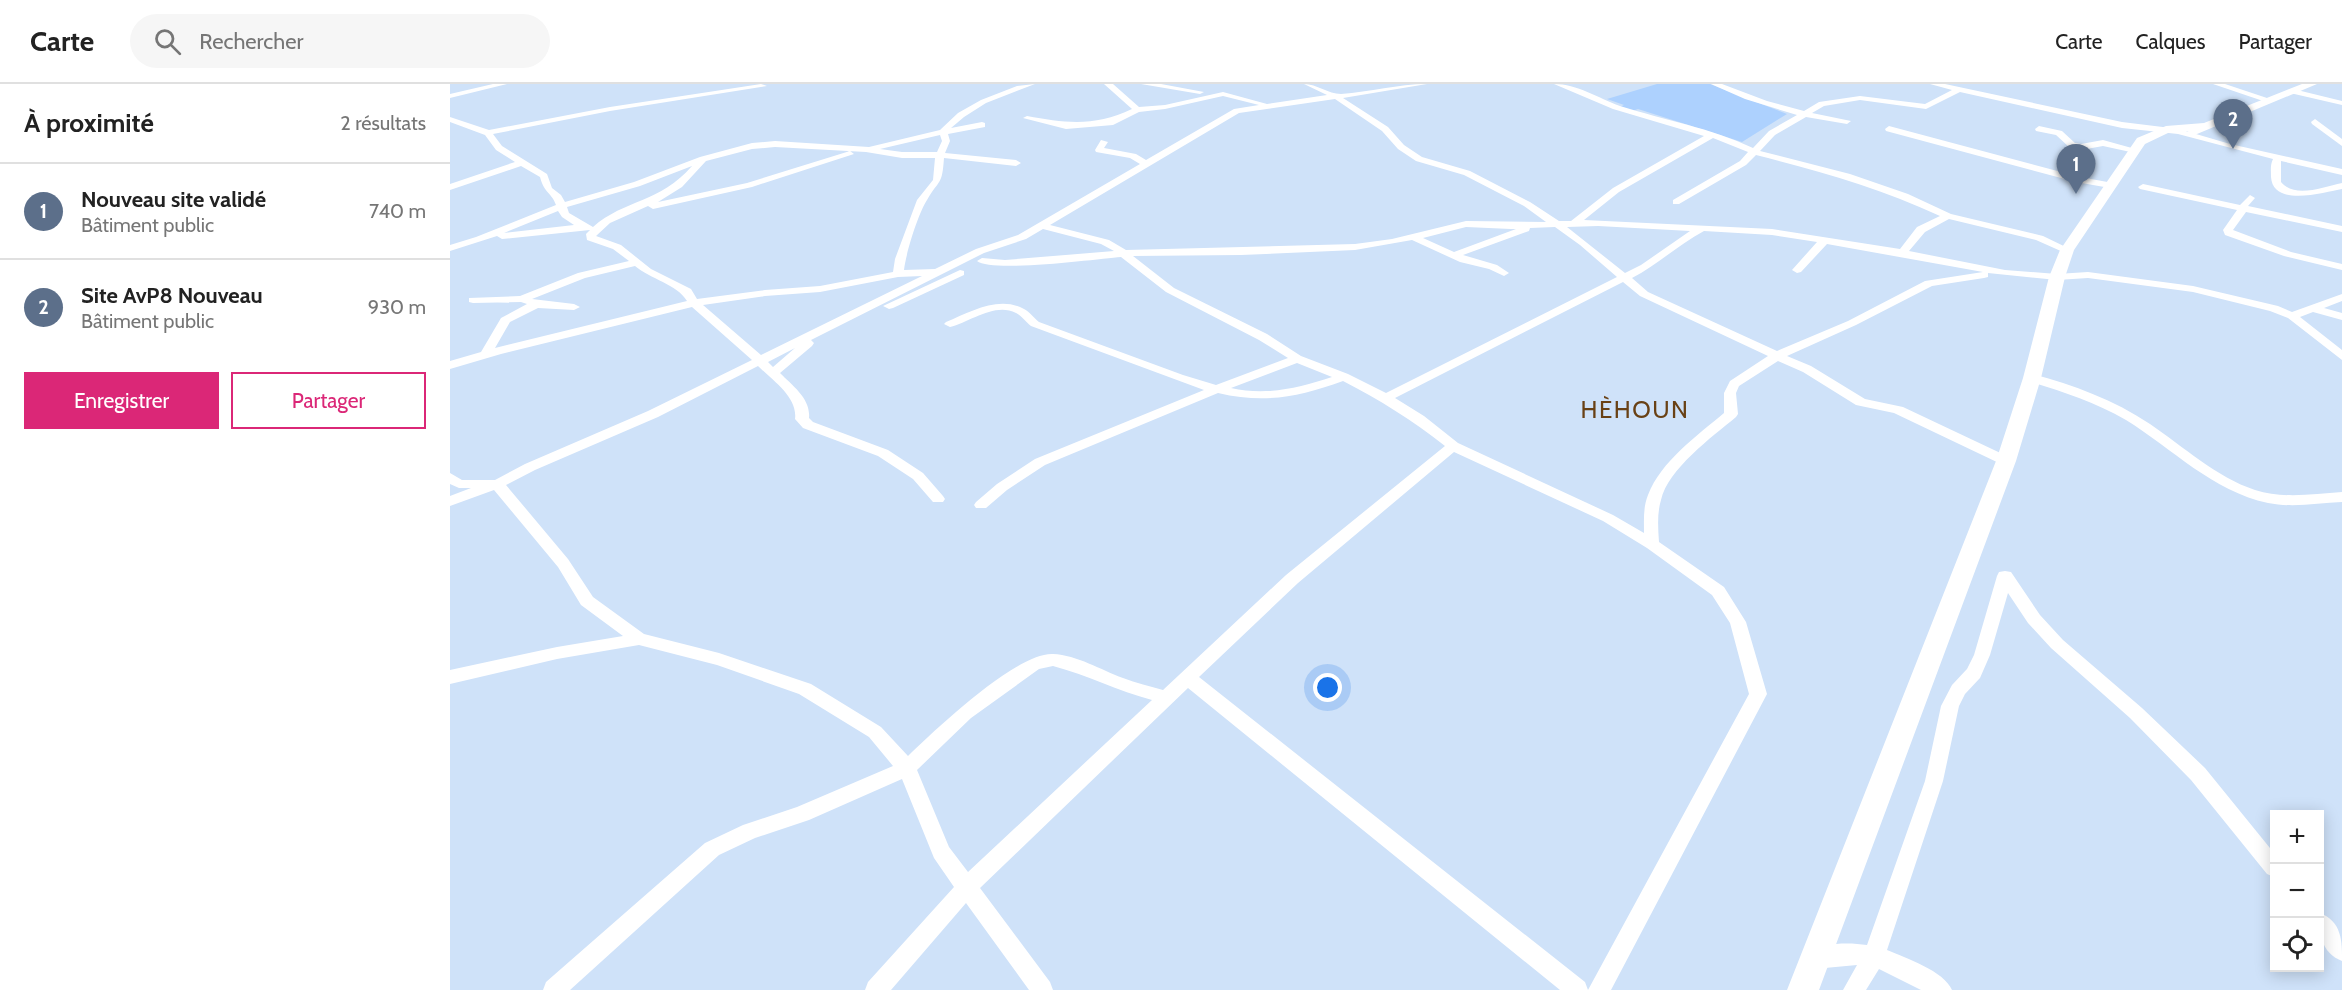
<!DOCTYPE html>
<html lang="fr">
<meta charset="utf-8">
<style>
body{margin:0;font-family:Cabin,sans-serif;background:#f6f6f6;color:#222}
.controls{position:absolute;right:18px;bottom:18px;display:grid;overflow:hidden;border-radius:0px;box-shadow:0 3px 15px #0003}
.controls button{width:54px;height:54px;display:grid;place-items:center;padding:0;border:0;border-bottom:2px solid #e0e0e0;background:#fff;color:#222;font:30px sans-serif}
.you{position:absolute;left:878px;top:604px;width:21px;height:21px;margin:-15px;border:4px solid #fff;border-radius:50%;background:#1a73e8;box-shadow:0 0 0 9px #1a73e833}
.badge{display:grid;place-items:center;width:39px;height:39px;border-radius:50%;background:#db2777;color:#fff;font-size:20px;font-weight:700}
.pin{position:absolute;translate:-50% -50px;filter:drop-shadow(0 2px 3px #0008)}
.pin::after{content:'';position:absolute;top:32px;width:21px;height:18px;background:inherit;clip-path:polygon(0 0,100% 0,50% 100%)}
.list{margin:0;padding:0;list-style:none}
h2{display:flex;justify-content:space-between;align-items:center;height:78px;margin:0;padding:0 24px;font-size:26px}
h2 small{font-size:20px;font-weight:400;color:#767676}
.list li{display:grid;grid-template-columns:39px 1fr auto;gap:18px;align-items:center;box-sizing:border-box;height:96px;padding:0 24px;border-top:2px solid #e0e0e0}
.list b{display:block;font-size:22px;white-space:nowrap}
.list p{margin:0;font-size:20px;white-space:nowrap;color:#767676}
.list em{font-size:20px;font-style:normal;color:#767676}
.actions{display:flex;gap:12px;padding:18px 24px}
.actions a{flex:1;padding:14px 0;border:2px solid #db2777;border-radius:0px;text-align:center;font-size:21px;color:#db2777}
.actions .main{background:#db2777;color:#fff}
.icon{flex:none;width:33px;height:33px;fill:none;stroke:currentColor;stroke-width:2;stroke-linecap:round;stroke-linejoin:round}
.map{position:relative;flex:none;width:1892px;height:906px;overflow:hidden}
header{display:flex;align-items:center;gap:36px;box-sizing:border-box;height:84px;padding:0 30px;background:#fff;border-bottom:2px solid #e0e0e0}
header strong{font-size:28px}
nav{display:flex;gap:33px;margin-inline-start:auto;font-size:21px}
.search{width:420px;height:54px;background:#f6f6f6;display:flex;align-items:center;gap:15px;box-sizing:border-box;padding:0 21px;border-radius:33px;color:#767676;font-size:22px}
main{display:flex}
aside{flex:1;background:#fff}
.map>svg:first-child{display:block}
.green{fill:#add1fe}
.lines{fill:none;stroke-linecap:round;stroke-linejoin:round}
.minor{fill:#fff;fill-rule:evenodd}
.secondary{fill:#fff;fill-rule:evenodd}
.labels{text-anchor:middle;dominant-baseline:central;stroke-width:6;stroke-linejoin:round;paint-order:stroke}
.quarter-label{font-size:24px;letter-spacing:1.5px;fill:#694115;stroke:#cfe2f9}
</style>
<header>
<strong>Carte</strong>
<div class="search"><svg class="icon" aria-label="search" viewBox="0 0 24 24"><circle cx="10" cy="10" r="6"/><path d="M15 15l6 6"/></svg>Rechercher</div>
<nav><a>Carte</a><a>Calques</a><a>Partager</a></nav>
</header>
<main>
<aside>
<h2>À proximité<small>2 résultats</small></h2>
<ul class="list">
<li><span class="badge" style="background:#5c6f8a">1</span><div><b>Nouveau site validé</b><p>Bâtiment public</p></div><em>740 m</em></li>
<li><span class="badge" style="background:#5c6f8a">2</span><div><b>Site AvP8 Nouveau</b><p>Bâtiment public</p></div><em>930 m</em></li>
</ul>
<div class="actions"><a class="main">Enregistrer</a><a>Partager</a></div>
</aside>
<div class="map">
<svg width="1892" height="906" viewBox="0 0 1892 906">
<rect width="100%" height="100%" fill="#cfe2f9"/>
<path class="green" d="M1207,0H1260L1337,30L1292,58L1188,25L1182,27L1170,23L1174,21L1157,15Z"/>
<g class="lines">
<g class="minor">
<path d="M43,0H57L0,14V10Z"/>
<path d="M311,0L317,2L160,27L43,50L52,62L97,90L102,104L111,111L115,118L184,98L250,73L302,59L325,57L419,63L490,46L508,29L531,16L567,2L585,0L536,19L514,33L501,44L532,38L535,39V43L498,50L500,57L495,69L566,76L571,79L566,82L494,74C492,102 490,94 477,116C468,130 456,169 454,186L485,185L526,165L568,151L690,80L680,74L646,68L645,66L651,56L658,58L654,64L686,70L696,76L784,25L809,21L773,12L715,25L689,28L663,41L616,45L573,34L577,32C615,39 645,43 682,25L654,0H663L689,23L715,21L773,8L817,20L877,11L854,0C867,0 878,10 891,10C920,8 948,0 977,0L893,14L938,43L954,61L972,73L1020,87L1080,118L1109,137H1121L1163,104L1254,52L1163,25L1104,0C1127,0 1148,14 1170,22C1214,36 1261,44 1303,64L1319,47L1347,31L1295,15L1261,0H1272L1317,17L1354,27L1369,18L1410,12L1475,20L1502,6L1480,0H1495L1672,38L1729,45L1780,60L1892,85V91L1831,77V98C1845,115 1873,103 1892,99V105C1875,108 1823,124 1821,93C1821,87 1820,81 1823,75L1728,50L1672,44L1510,8L1476,25L1410,16L1374,22L1362,29L1401,37L1397,40L1356,33L1325,51L1310,67L1400,90L1458,110L1501,130L1593,152L1622,166L1613,168L1586,156L1499,135L1475,148L1459,167L1555,186L1607,190L1638,188L1743,202L1828,222L1842,228L1892,210V217L1874,224L1892,229V236L1863,228L1850,233L1892,266V276L1838,234L1820,227L1743,208L1638,194L1607,196L1538,189V193L1534,194L1482,202L1406,241L1337,272L1361,282L1415,315L1453,323L1561,374L1563,377L1561,380H1551L1444,329L1406,321L1353,288L1328,277L1289,302L1286,309L1288,330L1286,333C1262,353 1218,385 1211,416C1207,429 1208,444 1209,458L1274,503L1296,538L1317,610L1161,906H1110L738,604L530,804L600,898L603,906H579L516,819L441,906H415L418,898L504,803L484,774L452,695L359,736L305,754L269,771L120,906H93L96,898L255,759L293,741L347,723L443,682L419,653L349,610L267,581L189,561L107,575L0,600V586L107,563L173,552L131,521L108,483L44,406L0,422V412L21,404H9L0,400V389L12,396H45L75,380L198,327L302,276L242,223L51,270L0,285V277L31,268L51,234L77,220L71,218L23,219L19,218V214L70,212L128,189L179,177L163,165L137,156L136,150L140,146L52,155L47,152L0,167V161L26,153L106,121C102,109 94,109 90,93L71,82L0,106V100L65,78L46,66L35,51L0,38V33L39,46L160,23ZM885,15L932,47L948,65L966,77L1014,91L1074,122L1096,138L1016,137L942,155L905,160L676,166L659,156L600,141L789,29ZM490,51L492,57L487,68H452L430,65ZM1263,54L1298,68L1290,77L1223,116V120H1229L1296,81L1306,71C1369,87 1430,104 1490,132L1467,143L1450,165L1322,145L1134,136L1169,108ZM325,63L416,68L452,74H485L483,96L467,116L445,175L443,188L370,202L315,206L247,215L241,205L201,185L171,161L146,152L160,139L198,122L203,125L302,103L404,70L400,67L297,99L208,118L232,103L256,77L302,65ZM242,82C210,119 175,115 143,143L119,129L117,123L190,102ZM108,127L112,133L124,141L54,149ZM1148,142L1240,147L1191,181L1175,189L1117,143ZM1016,143L1061,145H1066L1004,168L973,154ZM1105,143L1130,161L1167,193L936,309L898,290L851,272L817,250L724,204L683,172L791,171L905,166L962,156L1010,178L1039,185L1054,192L1059,189L1047,181L1013,171L1079,147L1080,144ZM593,145L651,160L664,167L555,176L532,174L527,177C542,189 647,175 671,173L716,208L809,256L838,274L766,301L733,291L589,238C584,234 580,228 574,225C549,211 520,228 496,238L494,240L500,243C520,238 545,218 566,229C572,232 576,238 581,242L754,306L585,375L547,400L526,418L524,421L526,424H536L557,406L595,381L768,309C815,320 848,313 893,297C930,316 962,336 995,362L836,491L713,606C700,602 686,599 673,594C651,586 627,571 603,570C567,568 485,646 458,672L431,643L361,600L269,569L194,550L143,513L118,475L56,401L85,386L208,333L308,282C322,296 348,313 345,335L353,344L428,372L463,395L483,418H493L495,415L493,412L473,389L438,366L363,338L359,334C361,315 343,302 330,289L362,262L364,259L361,256L534,169L576,155ZM1254,147L1322,151L1367,158L1342,186L1347,189L1351,188L1377,160L1533,188L1475,197L1398,237L1327,267L1198,208L1182,194C1207,181 1228,161 1254,147ZM185,182C200,195 227,200 237,217L45,264L60,238L88,224L124,226L130,223L124,220L82,215L135,194ZM472,192L311,271L253,221L315,212L370,208L448,193ZM1173,198L1190,212L1318,272L1280,297L1274,309V329C1248,351 1211,377 1198,411C1193,423 1194,436 1194,449L1163,431L1008,359L974,332L945,314ZM345,264L323,283L318,278ZM847,279L882,293C849,304 816,312 781,304ZM1004,368L1153,437L1197,464L1262,511L1280,539L1299,610L1138,906L1135,898L749,593L848,499ZM603,582C637,591 668,607 702,616L518,788L499,763L467,686L521,634L589,585Z"/>
<path d="M691,0H711L754,8L750,10Z"/>
<path d="M1763,0H1775L1823,16L1816,18Z"/>
<path d="M1843,5L1892,17V21L1840,9L1839,7Z"/>
<path d="M1865,35L1892,55V62L1862,40L1861,38Z"/>
<path d="M1439,42L1630,93L1663,99L1665,101L1660,104L1626,98L1436,47L1435,45Z"/>
<path d="M1589,42L1612,47L1625,59L1631,60L1653,56L1689,66L1685,69L1653,62L1631,66L1619,63L1606,51L1586,47L1585,45Z"/>
<path d="M1693,100L1790,121L1800,111L1805,114L1798,122L1892,142V148L1796,128L1783,146L1841,168L1892,180V186L1834,172L1775,151L1773,146L1787,126L1690,105L1688,103Z"/>
<path d="M510,186L514,187V191L443,224L439,225L433,222Z"/>
<path d="M1582,290C1624,301 1664,316 1700,340C1734,363 1766,393 1805,406C1833,415 1863,410 1892,408V418C1868,419 1843,424 1818,419C1762,407 1723,365 1676,336C1645,318 1611,307 1578,297L1576,294Z"/>
<path d="M1555,487L1561,488L1590,531L1613,556L1692,624L1755,684L1824,769V793L1817,790L1741,696L1680,634L1601,564L1578,539L1558,509L1540,571L1530,594L1515,610L1509,622L1493,697L1437,866C1456,874 1494,887 1502,906H1471L1429,885L1416,906H1393L1407,881L1364,885L1356,881L1353,874L1356,867C1374,859 1398,858 1417,861L1475,697L1491,622L1502,601L1517,585L1524,571L1547,492L1549,488Z"/>
<path d="M1870,829C1892,838 1892,857 1892,877C1871,869 1868,848 1870,829Z"/>
</g>
<path class="secondary" d="M1852,0H1867L1747,50L1743,51L1737,47L1718,49L1695,60L1624,166L1615,193L1591,294L1566,377L1369,906H1337L1546,377L1573,294L1599,193L1610,166L1687,54L1716,42L1754,39Z"/>
</g>
<g class="labels">
<g class="quarter-label">
<text x="1185" y="325">HÈHOUN</text>
</g>
</g>
</svg>
<div class="controls">
<button>+</button>
<button>−</button>
<button><svg class="icon" aria-label="locate" viewBox="0 0 24 24"><circle cx="12" cy="12" r="6"/><path d="M12 2v4M12 18v4M2 12h4M18 12h4"/></svg></button>
</div>
<div class="you"></div>
<div class="pin badge" style="left:1626px;top:110px;background:#5c6f8a">1</div>
<div class="pin badge" style="left:1783px;top:65px;background:#5c6f8a">2</div>
</div>
</main>
